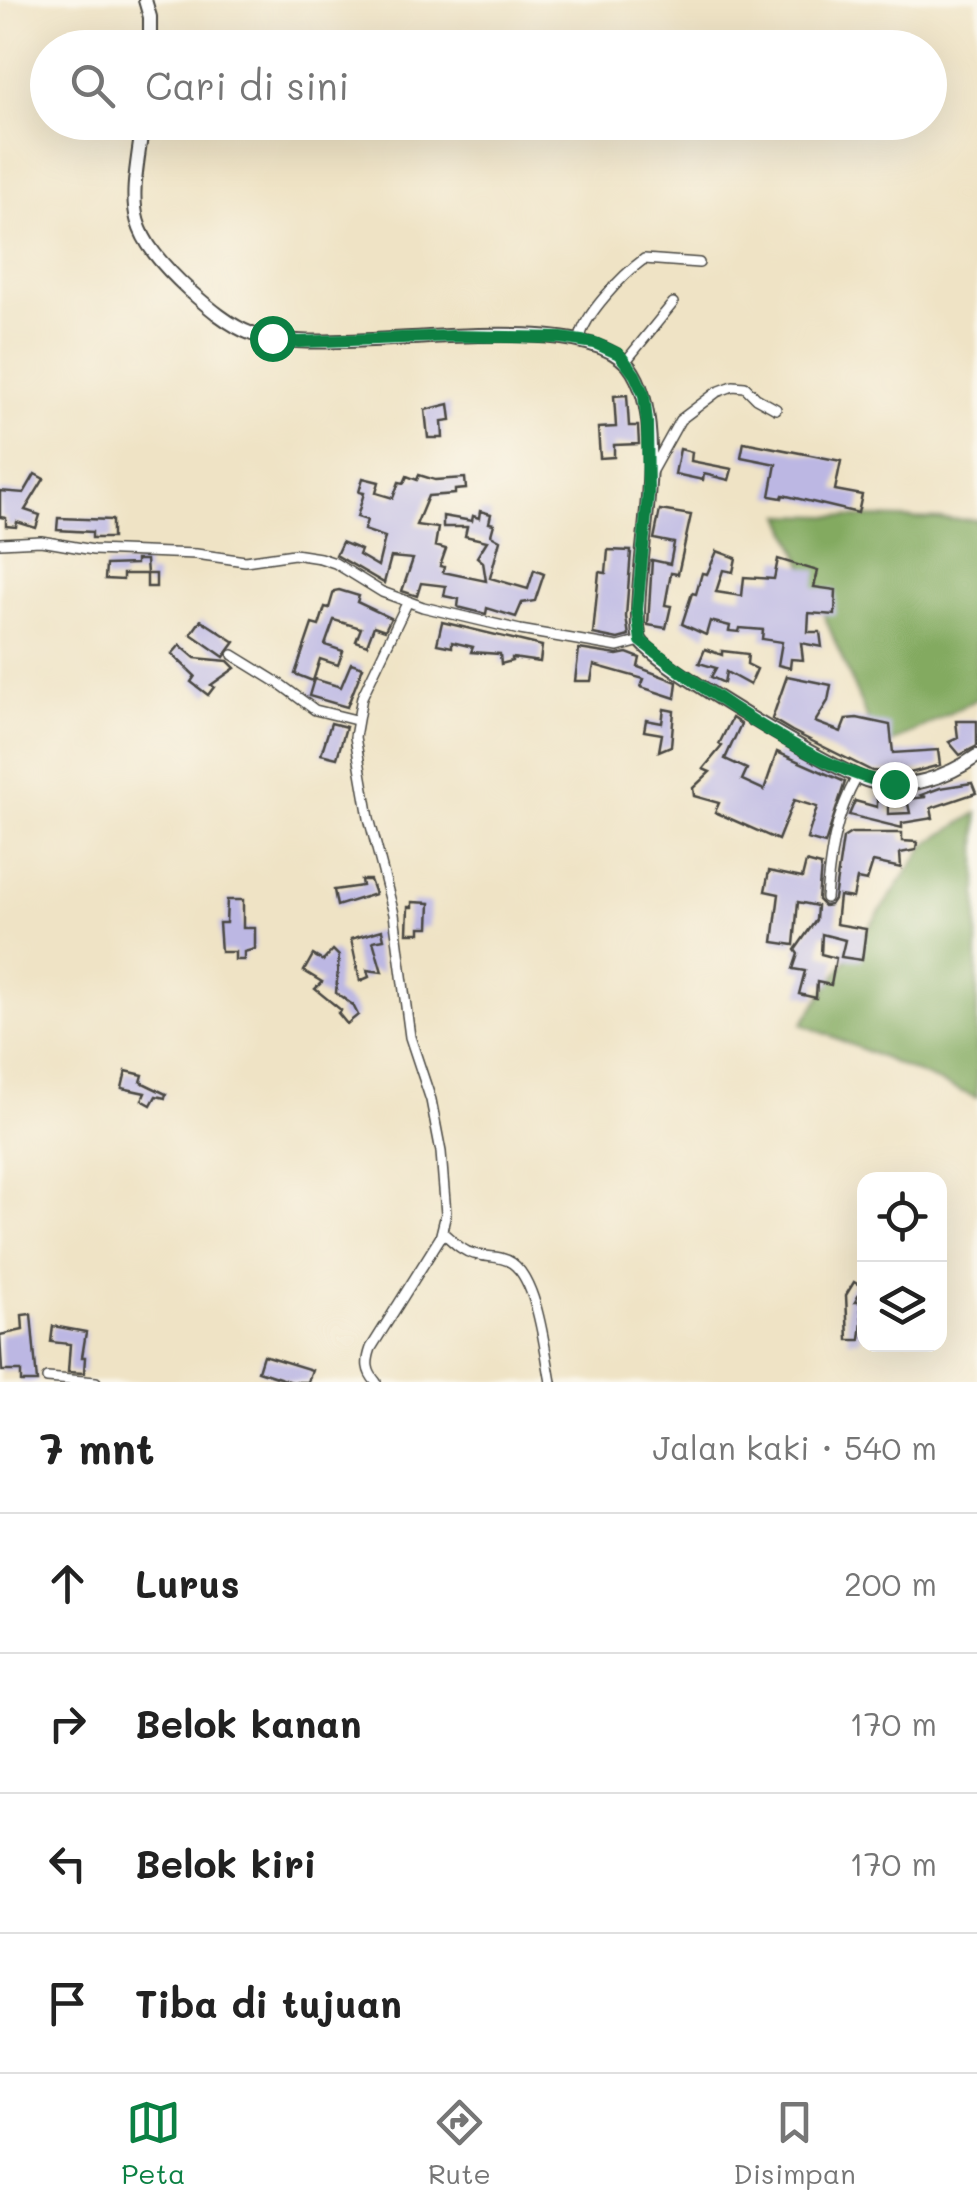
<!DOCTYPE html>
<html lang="id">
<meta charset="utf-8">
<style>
body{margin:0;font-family:Mali,sans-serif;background:#f6f6f6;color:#222}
.controls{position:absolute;right:30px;bottom:30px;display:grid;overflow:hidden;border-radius:20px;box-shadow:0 10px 40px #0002}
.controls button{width:90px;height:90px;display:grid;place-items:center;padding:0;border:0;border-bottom:2px solid #e0e0e0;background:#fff;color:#222;font:50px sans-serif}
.stop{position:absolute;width:30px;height:30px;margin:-22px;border:8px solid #0b8043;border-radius:50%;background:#fff}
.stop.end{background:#0b8043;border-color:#fff;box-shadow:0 2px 10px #0008}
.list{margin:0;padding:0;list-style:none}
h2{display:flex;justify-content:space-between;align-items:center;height:130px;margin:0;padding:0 40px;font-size:42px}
h2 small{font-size:32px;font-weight:400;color:#767676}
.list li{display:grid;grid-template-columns:65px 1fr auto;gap:30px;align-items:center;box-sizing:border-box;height:140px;padding:0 40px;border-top:2px solid #e0e0e0}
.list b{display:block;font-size:38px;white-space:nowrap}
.list em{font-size:32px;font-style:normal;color:#767676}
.icon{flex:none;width:55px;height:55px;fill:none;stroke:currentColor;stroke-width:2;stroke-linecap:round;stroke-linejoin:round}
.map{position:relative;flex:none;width:977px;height:1382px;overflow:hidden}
.search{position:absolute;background:#fff;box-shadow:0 10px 40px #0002;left:30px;right:30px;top:30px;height:110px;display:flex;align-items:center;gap:25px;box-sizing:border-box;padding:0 35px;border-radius:55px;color:#767676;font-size:38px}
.sheet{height:690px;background:#fff}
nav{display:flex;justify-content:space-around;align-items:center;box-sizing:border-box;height:140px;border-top:2px solid #e0e0e0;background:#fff;font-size:28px;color:#767676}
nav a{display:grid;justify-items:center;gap:5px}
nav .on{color:#0b8043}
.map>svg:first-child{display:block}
.forest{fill:#83aa60;stroke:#576a46;stroke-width:2.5}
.building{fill:#bcb7e3}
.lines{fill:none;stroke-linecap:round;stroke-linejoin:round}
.minor-casing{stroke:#484742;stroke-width:12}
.secondary-casing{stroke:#484742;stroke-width:16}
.minor{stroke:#fff;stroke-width:9}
.secondary{stroke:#fff;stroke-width:12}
.route{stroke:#0b8043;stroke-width:12}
</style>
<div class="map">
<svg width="977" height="1382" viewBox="0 0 977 1382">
<rect width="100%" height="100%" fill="#fbf7ec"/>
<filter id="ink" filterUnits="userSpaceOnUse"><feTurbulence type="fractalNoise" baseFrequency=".01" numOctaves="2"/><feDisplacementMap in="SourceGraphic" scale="20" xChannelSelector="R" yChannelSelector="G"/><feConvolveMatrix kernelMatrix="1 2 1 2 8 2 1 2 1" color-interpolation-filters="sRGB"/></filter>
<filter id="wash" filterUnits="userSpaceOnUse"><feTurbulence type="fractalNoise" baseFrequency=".0048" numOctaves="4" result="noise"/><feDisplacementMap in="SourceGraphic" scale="40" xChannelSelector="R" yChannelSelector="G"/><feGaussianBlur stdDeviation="2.25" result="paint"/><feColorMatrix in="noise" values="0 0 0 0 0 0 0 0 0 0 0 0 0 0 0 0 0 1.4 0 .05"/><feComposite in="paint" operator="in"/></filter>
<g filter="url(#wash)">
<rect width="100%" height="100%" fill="#efe3c5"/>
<g class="forest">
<path d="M782,515L977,520V699L880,749Z"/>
<path d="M977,813V1098L802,1024L926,845Z"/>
</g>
<g id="blocks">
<g class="building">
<path d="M627,395L629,426H638L639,444L614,445V457L600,458L598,428L616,427L614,396Z"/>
<path d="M449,404L451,420L442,421L443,438H428L425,410Z"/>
<path d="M744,442L841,461L835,490L862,495L858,513L783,495L782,498L770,496L776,464L741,457Z"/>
<path d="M680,449L692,452L691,461L732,469L729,480L704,474L703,480L675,474Z"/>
<path d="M35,474L44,479L25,510L40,515L36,528L17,522L16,527L6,526V518L0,517V491L24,493Z"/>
<path d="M419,475L435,480L465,478L466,489L455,490V494L428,496L416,525L438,528L435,546L446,549L440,566L444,567L443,572L486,581L483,562L477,557L487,541L465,536L467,527H443V516L472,521L473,516L479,518L480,511L491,514L489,523L494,524L491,535L500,540L490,578L528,589L534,570L544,574L535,601L522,603L516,617L487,608L486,614L458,607L459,599L444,596L446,586L421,583L417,596L402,591L413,559L391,557L384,583L336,555L342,542L361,550L359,555L378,566L385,537L364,530L367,520L357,517L364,493L359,492L363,478L379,482L376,493L393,498L399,482L404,483L407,476L417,480Z"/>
<path d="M660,510L691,515L678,574L671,573L665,605L671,606L666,628L648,625L652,560L670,564L674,543L654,539Z"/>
<path d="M58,518L112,520V538H92V532L57,530Z"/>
<path d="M608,550L631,551L626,617L629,636L618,639L593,634L599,572L606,573Z"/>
<path d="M717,551L736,558L733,572L723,570L716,592L742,596L744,577L774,579L778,559L818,571L814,587L836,590L835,615L809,613L808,632H820L822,647L801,643L803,660L791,659L790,668L778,665L782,642L762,639L763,630L740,628L739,632L729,631L730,626L710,621L706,635L682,624L692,593L696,594L702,573L707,574Z"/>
<path d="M136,560H146L147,574H156V587H147V574H123V580L105,579L106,565L136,564Z"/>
<path d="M339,590L359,596L357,602L391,618L385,630L374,626L367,645L356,641L361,628L334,620L325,645L343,651L338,665L320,659L313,681L295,674L312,624L319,626L325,607L329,608L334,591Z"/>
<path d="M201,620L235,642L224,657L191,634Z"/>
<path d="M442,622L542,646L540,662L512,658V661L501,664L500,654L471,652L473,647L452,642V647L437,644Z"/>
<path d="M180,645L195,658L228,661L235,668L211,685L214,687L208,695L191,682L195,676L172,654Z"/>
<path d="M579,649L617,655L627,653L640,658L638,667L677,682L675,698L641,687L644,679L594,665L591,681H575Z"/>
<path d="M705,649L722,655V651L748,654L747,664L757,669L750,685L726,672L724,683L711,677L716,668L699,663Z"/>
<path d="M351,663L363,667L347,707L309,696L314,679L341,687Z"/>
<path d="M787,676L831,685L828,701L815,722L841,732L846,719L857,718L890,725L893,753L938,750L940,765L910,773L872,771L792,731L772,719Z"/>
<path d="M664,709L674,711L671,746L659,751L662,734L644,731L646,720L662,723Z"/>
<path d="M732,718L741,724L725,759L747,769L742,780L764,790L777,752L845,782L825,844L807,839L817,807L794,800L778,840L715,812L719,803L694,796L693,788L710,772L703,769L722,746L719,744Z"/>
<path d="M956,721H977V746L960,755L949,742L958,738Z"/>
<path d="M331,723L346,727L337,758L321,754Z"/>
<path d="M972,783L976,793L931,808L933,818L902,823V828L849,815L855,801L877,807V797H888V814L910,813L907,799L926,797L921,795L940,788Z"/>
<path d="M851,833H902V841L917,842L916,850L900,853L901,868L873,862L867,881L857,879L853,898L839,896L836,924L866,929L862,960L841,957L845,940L822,934L821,954L836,958L831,985L817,982L816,998L799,994L805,971L793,969L798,954L795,950L816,920L817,906L798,902L794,945L773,942L779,894L765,891L769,871L802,878L806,862L821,866L818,900L824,906L830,905L834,899L843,838Z"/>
<path d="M361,880H370L375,894L337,906L334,890L362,886Z"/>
<path d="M227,900H243V928H255V949L244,952V960H235V952H221L219,923H226Z"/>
<path d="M412,902L430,903L429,927H420V933H407L408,907H412Z"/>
<path d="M382,930L384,939L373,941L382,972L367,970L369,977L360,981L351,939Z"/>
<path d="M333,950L339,956L336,993L353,1005L358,1015L347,1024L338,1013L341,1010L315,989L322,982L304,971L313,955L323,961Z"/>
<path d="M126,1071L143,1075L141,1082L166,1094L165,1098L156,1096L151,1105L142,1100L145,1093L122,1088Z"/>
<path d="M854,1282L863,1287L855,1302H860L862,1322L860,1340H848L846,1295Z"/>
<path d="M31,1314L37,1382H21V1371H2L0,1335L23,1330L22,1315Z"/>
<path d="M53,1326L86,1332L82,1357H85L84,1373L68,1372L70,1344L51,1342Z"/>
<path d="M263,1355L312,1370L308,1382H292L258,1371Z"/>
</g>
</g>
</g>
<g filter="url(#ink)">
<use href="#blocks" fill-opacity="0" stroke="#484742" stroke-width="2.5"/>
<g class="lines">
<g class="minor-casing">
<g id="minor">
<path d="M580,340C582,316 625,273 644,259L699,263"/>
<path d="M626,361L673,303"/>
<path d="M650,474L680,420L717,392L733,386L745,387L756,398L776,409"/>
<path d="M0,543L41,541L93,550L196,554L245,561L294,554L320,558L335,563L382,592L423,607L520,630L618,647L641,641"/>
<path d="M233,655L280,684L315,710L356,720"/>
<path d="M826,898C830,854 835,816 857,777"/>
<path d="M442,1232C452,1240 461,1251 474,1254C488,1258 500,1255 512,1263C538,1281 545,1352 551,1382"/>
<path d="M47,1378L96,1382"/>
<path d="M376,1382C366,1371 366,1362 371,1348L440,1238L446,1214L441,1152L431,1100L410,1037L394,914L369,818L355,737L362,697L408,601"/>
</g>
</g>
<g class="secondary-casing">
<g id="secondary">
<path d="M145,0L150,17V48"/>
<path d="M143,122C131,209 121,227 190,291C208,307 230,326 252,334C333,362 590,298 633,372C670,434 635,556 638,626C639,631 638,637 641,641C655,664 839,773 869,781C906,791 946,778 977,756"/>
</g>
</g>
<use href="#minor" class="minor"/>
<use href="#secondary" class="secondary"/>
</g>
</g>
<g class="lines" filter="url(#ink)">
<path class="route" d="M272,338L299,342L453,336L561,338L595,343L619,354L635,375L644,395L647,423L648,495L637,610L641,641C699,687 822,775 894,784"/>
</g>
</svg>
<div class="controls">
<button><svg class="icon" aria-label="locate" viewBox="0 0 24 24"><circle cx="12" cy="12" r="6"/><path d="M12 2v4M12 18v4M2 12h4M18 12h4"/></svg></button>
<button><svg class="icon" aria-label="layers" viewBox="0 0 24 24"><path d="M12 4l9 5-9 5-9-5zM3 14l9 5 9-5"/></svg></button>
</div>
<div class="stop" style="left:272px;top:338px"></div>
<div class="stop end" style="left:894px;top:784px"></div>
<div class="search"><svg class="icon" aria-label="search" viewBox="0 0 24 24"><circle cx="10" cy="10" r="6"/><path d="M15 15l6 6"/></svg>Cari di sini</div>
</div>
<section class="sheet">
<h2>7 mnt<small>Jalan kaki · 540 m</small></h2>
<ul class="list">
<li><svg class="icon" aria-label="ahead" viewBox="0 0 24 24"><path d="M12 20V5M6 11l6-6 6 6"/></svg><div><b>Lurus</b></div><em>200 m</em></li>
<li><svg class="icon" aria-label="right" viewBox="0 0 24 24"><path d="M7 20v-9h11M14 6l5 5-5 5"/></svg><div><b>Belok kanan</b></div><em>170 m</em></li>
<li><svg class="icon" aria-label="left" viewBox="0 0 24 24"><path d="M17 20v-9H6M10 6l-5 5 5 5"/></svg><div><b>Belok kiri</b></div><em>170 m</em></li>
<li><svg class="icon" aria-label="arrive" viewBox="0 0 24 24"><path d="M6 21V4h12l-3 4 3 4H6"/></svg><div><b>Tiba di tujuan</b></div></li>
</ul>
</section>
<nav>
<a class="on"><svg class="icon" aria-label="map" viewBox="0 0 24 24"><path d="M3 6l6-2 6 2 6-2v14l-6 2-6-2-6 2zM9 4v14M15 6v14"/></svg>Peta</a>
<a><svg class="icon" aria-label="directions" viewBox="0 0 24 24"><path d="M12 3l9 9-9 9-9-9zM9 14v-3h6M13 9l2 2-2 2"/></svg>Rute</a>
<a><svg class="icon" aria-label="saved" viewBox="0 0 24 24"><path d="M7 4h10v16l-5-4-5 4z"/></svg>Disimpan</a>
</nav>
